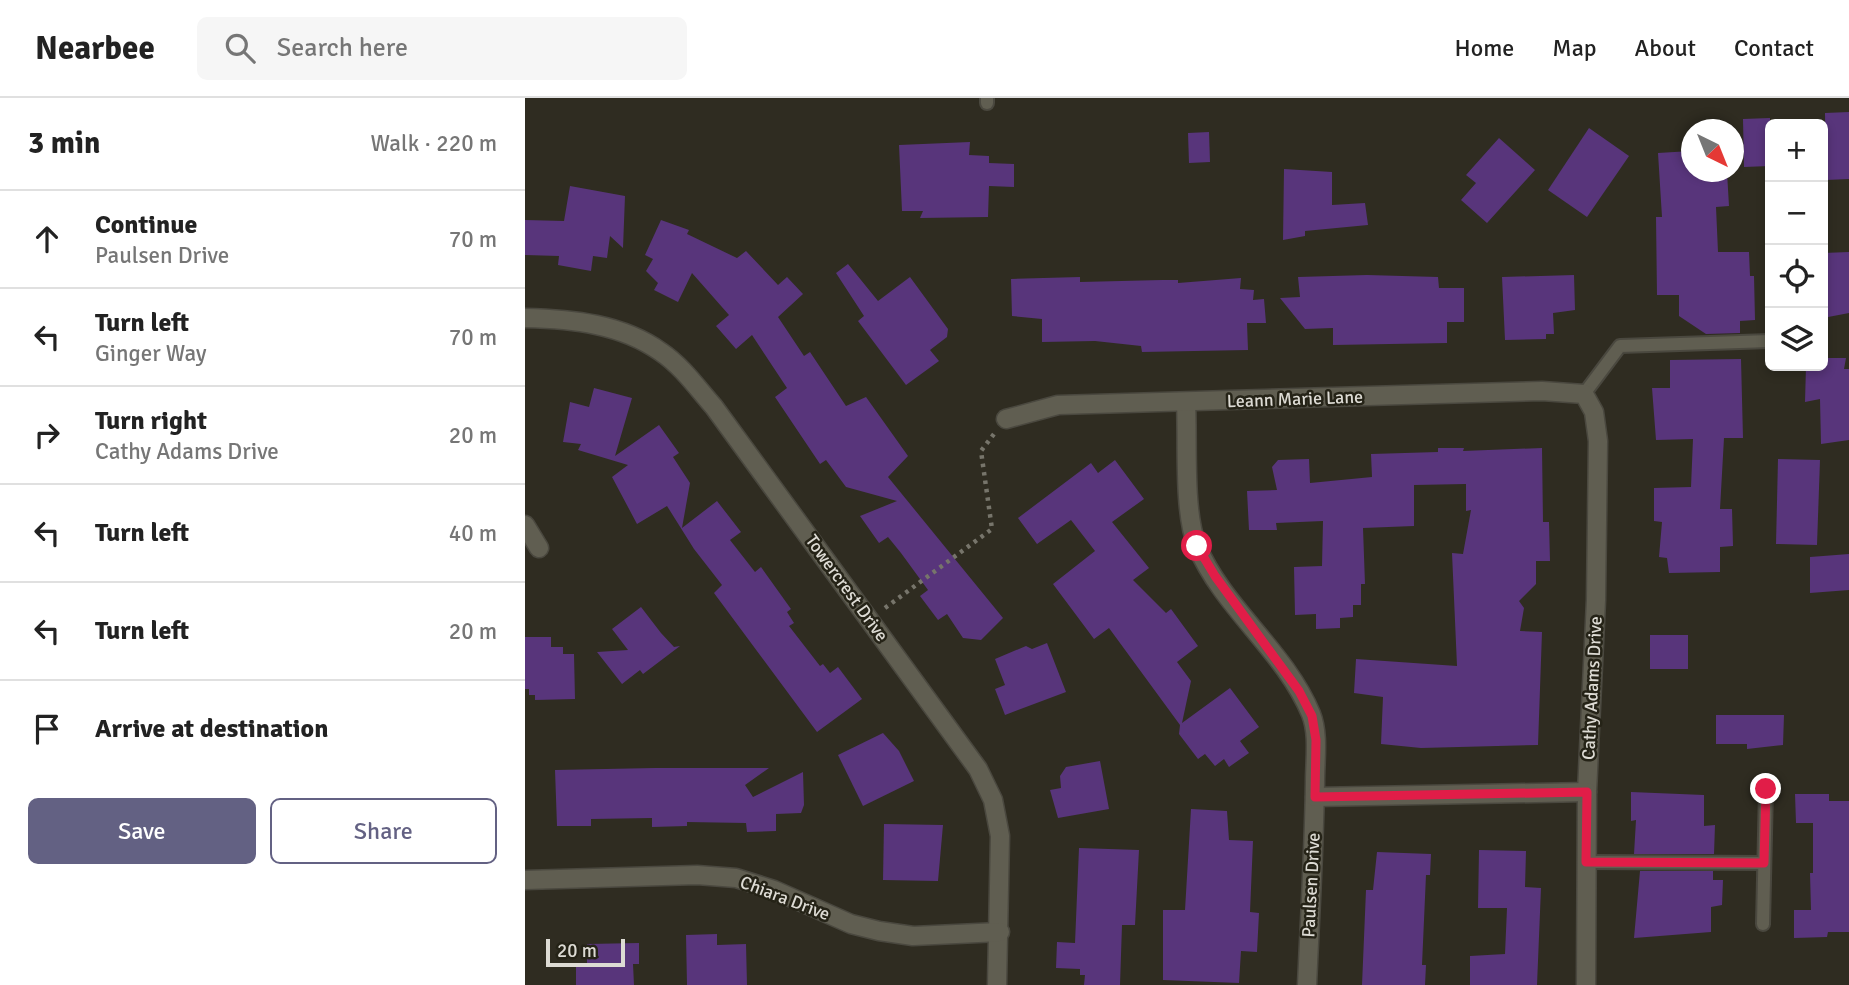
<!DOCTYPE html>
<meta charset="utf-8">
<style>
body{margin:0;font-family:Signika,sans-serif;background:#f6f6f6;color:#222}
.controls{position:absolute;right:21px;top:21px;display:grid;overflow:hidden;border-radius:10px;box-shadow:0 4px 10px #0003}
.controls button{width:63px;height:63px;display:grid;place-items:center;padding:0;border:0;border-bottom:2px solid #e0e0e0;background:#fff;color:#222;font:35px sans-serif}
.compass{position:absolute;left:1156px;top:21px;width:63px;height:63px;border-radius:50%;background:#fff;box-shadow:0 4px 10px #0003;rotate:137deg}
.scale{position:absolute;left:21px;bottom:18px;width:79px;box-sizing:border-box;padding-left:7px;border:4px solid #dddbd4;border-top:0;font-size:19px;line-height:24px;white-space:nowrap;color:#dddbd4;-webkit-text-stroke:5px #252317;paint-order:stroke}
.stop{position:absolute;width:21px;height:21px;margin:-16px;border:5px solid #e11d48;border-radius:50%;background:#fff}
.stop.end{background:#e11d48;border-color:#fff;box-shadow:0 2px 7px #0008}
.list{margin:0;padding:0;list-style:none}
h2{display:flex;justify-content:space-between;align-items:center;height:91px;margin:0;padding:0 28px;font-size:30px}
h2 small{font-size:23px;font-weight:400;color:#767676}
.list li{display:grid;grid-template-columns:46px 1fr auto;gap:21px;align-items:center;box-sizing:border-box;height:98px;padding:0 28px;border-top:2px solid #e0e0e0}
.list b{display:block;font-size:26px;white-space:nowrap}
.list p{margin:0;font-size:23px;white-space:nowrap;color:#767676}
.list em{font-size:23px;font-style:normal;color:#767676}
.actions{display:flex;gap:14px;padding:21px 28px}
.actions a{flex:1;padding:16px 0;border:2px solid #636183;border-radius:10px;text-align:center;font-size:24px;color:#636183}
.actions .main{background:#636183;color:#fff}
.icon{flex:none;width:38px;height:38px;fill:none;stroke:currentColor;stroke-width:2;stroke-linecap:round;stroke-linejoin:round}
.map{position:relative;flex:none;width:1324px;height:887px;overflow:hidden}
header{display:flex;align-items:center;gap:42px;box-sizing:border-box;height:98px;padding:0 35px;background:#fff;border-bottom:2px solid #e0e0e0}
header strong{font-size:33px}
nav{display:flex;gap:38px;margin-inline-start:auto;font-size:24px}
.search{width:490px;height:63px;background:#f6f6f6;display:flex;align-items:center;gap:18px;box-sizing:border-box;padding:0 24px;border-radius:10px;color:#767676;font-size:26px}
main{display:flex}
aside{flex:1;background:#fff}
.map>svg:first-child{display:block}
.building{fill:#58357b}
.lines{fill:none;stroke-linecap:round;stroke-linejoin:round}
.lane-casing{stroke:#4a483f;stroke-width:16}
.street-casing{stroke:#4a483f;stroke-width:21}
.path{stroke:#77756b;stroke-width:4.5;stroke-dasharray:3.5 5;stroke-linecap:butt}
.lane{stroke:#605e51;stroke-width:12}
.street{stroke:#605e51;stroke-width:18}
.route{stroke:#e11d48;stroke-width:9}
.labels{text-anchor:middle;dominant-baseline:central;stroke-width:5;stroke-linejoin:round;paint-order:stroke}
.street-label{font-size:18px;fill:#dddbd4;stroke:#252317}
</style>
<header>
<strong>Nearbee</strong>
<div class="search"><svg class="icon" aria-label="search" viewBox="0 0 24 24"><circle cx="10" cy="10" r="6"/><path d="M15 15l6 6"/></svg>Search here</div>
<nav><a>Home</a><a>Map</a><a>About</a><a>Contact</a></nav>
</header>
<main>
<aside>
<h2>3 min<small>Walk · 220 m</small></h2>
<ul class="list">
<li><svg class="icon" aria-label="ahead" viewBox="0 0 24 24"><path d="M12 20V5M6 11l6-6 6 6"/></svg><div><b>Continue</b><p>Paulsen Drive</p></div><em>70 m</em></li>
<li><svg class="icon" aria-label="left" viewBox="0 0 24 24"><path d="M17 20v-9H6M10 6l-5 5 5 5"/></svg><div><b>Turn left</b><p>Ginger Way</p></div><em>70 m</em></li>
<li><svg class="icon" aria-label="right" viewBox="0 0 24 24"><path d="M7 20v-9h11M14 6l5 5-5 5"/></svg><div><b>Turn right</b><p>Cathy Adams Drive</p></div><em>20 m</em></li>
<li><svg class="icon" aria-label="left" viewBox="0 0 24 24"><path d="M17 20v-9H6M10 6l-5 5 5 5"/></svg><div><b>Turn left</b></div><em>40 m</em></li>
<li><svg class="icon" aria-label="left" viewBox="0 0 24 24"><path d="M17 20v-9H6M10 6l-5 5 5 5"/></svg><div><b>Turn left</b></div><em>20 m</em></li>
<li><svg class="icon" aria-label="arrive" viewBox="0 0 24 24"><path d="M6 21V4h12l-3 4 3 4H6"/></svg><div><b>Arrive at destination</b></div></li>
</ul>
<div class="actions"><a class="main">Save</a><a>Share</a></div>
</aside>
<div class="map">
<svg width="1324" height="887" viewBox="0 0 1324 887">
<rect width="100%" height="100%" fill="#2f2c21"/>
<g class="building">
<path d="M1324,14V81L1301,82L1300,15Z"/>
<path d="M1245,20V68L1219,69L1218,21Z"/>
<path d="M1064,30L1104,58L1062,119L1023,92Z"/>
<path d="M684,34L685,64L664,65L663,35Z"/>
<path d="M974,40L1010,72L962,125L936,102L951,85L941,77Z"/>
<path d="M445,44L444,57L464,58V65L489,66V89L464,88L463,119L395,120L398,113H377L374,47Z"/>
<path d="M1166,53V74H1202L1204,108L1191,109L1193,154H1224L1225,178H1229L1230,222L1215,223V235L1181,236L1154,218V197H1132L1131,119H1137L1133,55Z"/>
<path d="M759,71L807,74V107L840,105L843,127L780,133V138L758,142Z"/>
<path d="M45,88L100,98L98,150L85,138L82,160L68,158L66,173L33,167L34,158L0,157V122L39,123Z"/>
<path d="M136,122L164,132L162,136L212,160L221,153L253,187L262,179L278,196L253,219L279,258L285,254L321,308L341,299L383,358L363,379L478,520L456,542L438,540L422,516L413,522L395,498L403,492L376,455L363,439L354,445L335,418L372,403L321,389L301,362L295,366L250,299L262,290L227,237L211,251L191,228L204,217L167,175L153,204L129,192L133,185L121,173L128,161L120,157Z"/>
<path d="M1324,154V215L1298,220V155Z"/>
<path d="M323,166L353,203L385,179L423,231L422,239L405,252L414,263L381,287L333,223L339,218L311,175Z"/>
<path d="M842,177L913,179L914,190H939V224H922V245L808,247V230L780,231L755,200L775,199L773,179Z"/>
<path d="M1049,177L1050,212L1028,215L1029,236H1021V241L980,242L977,179Z"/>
<path d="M555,179V184L637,182H653V185L716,180L715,191L729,192L728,202L739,201L741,225H722L723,252L617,254L616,248L570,243L517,244V221L487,218L486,181Z"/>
<path d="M1298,260H1321L1319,271H1324V342L1296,346L1295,301L1280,304L1281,268H1298Z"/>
<path d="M1216,261L1218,340H1199L1195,411H1207L1208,448L1195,449V474L1144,475L1142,460L1134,459L1137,424L1129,423V390L1166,389L1168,341L1131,342L1127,290H1145V262Z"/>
<path d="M69,290L107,300L90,358L134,327L154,355L148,359L165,385L157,430L192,403L216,434L205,442L230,474L236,469L266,511L262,514L269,525L264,528L295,568L298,566L305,575L313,569L337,601L292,634L189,495L197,487L169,451L142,408L112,426L87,379L103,367L53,352L56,346L38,344L45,304L64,309Z"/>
<path d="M913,350H939L938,353L1017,350L1018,424H1024L1025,463H1011V486L994,503L999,510L995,533L1017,534L1013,647L896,650L856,646L858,599L829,595L831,561L932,568L927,455L938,456L946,412L941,413V386L889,387V428L838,430L840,486H836V507H828V519L815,520V530L791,531V516L770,517L769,469L797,468L798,423L751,425L752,432H724L722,393L752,392L747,369L753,362L784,361L785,385L847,379L846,356L913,354Z"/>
<path d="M1253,361L1295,362L1292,447L1251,446Z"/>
<path d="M590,362L619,401L587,424L624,470L608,482L641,515L646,511L673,548L652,564L666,583L657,625L705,590L734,629L715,643L724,655L704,669L699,661L690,668L680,656L673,661L654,636L655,627L584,530L569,541L528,486L570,453L546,422L512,446L493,420L566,365L573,375Z"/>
<path d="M1324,456V492L1285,495V459Z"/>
<path d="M116,509L136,535L149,549L155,548L118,576L115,572L97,586L72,554L103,552L87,531Z"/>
<rect x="1125" y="537" width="38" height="34"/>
<path d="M0,539H26V549H38V556H49L50,601L10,602V597H4V591H0Z"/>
<path d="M522,545L541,594L480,617L470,591L480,587L470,561L501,548L507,551Z"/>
<path d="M1191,617H1259L1258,647L1222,651V646H1191Z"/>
<path d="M358,635L374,653L389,683L338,708L313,657Z"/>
<path d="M575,663L584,711L533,720L525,692L536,690L535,678L541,669Z"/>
<path d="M130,670H244L220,687L228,699L278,674L279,707L276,715L251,716V733L222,734L221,725L162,724V728L127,729V720L66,721V728H32L30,672Z"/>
<path d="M1106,694L1179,697V728L1190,727L1189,756H1109L1111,722L1106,723Z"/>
<path d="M1270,696H1304V703H1324V834H1303L1302,839L1269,840V812H1286L1285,775H1288V725H1271Z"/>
<path d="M666,711L702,713L704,742L728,743L725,814L734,815L732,854L716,853L714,885L638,882V812H660Z"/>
<path d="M359,726L418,727L413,783L358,782Z"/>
<path d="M554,750L614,752L610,827H597L595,887H559L560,877H555V871L531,870L532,844L550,845Z"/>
<path d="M954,752L1001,753L1000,789L1016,790L1012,887H945V858L980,856L982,810H953Z"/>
<path d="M852,754L906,756L905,777H901L897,867H901L900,887H837L841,792H848Z"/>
<path d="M1115,773H1188V782H1198L1197,807L1186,809V834L1109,840Z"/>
<path d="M192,836V847L221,846L222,887H162L161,837Z"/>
<path d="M114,845V866H108L109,887H51V867H62V846Z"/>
</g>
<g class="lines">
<g class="lane-casing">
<g id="lane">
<path d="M462,0V5"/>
<path d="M1059,296L1095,248L1245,243"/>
<path d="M1061,764L1239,765"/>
<path d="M1238,826L1241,691"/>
</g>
</g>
<g class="street-casing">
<g id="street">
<path d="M0,220C47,221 97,226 136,254C157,268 173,291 189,309L453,671L468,702L475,738L472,887"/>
<path d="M661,305C663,344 658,413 672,448C698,510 760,553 786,616C794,636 790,662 790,684C789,752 785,820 782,887"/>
<path d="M481,321L533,307L1017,293L1059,296L1069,314L1073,343L1071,502L1062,694L1061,887"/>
<path d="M0,427L14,450"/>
<path d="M790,699L1062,694"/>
<path d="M0,782L172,777L211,780L249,792L326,826L354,833L388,838L475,834"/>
</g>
</g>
<path class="path" d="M360,510L467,431L456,353L469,336"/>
<use href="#lane" class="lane"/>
<use href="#street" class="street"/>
</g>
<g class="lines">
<path class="route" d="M672,448L690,478L774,593L787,618L791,642L790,699L1062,694L1061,764L1239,765L1241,691"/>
</g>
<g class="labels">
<g class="street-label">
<text transform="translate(770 301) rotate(-2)">Leann Marie Lane</text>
<text transform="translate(322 490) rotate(54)">Towercrest Drive</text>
<text transform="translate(1067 590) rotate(-87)">Cathy Adams Drive</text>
<text transform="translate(786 787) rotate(-87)">Paulsen Drive</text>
<text transform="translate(260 800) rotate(21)">Chiara Drive</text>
</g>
</g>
</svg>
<div class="controls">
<button>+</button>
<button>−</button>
<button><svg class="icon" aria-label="locate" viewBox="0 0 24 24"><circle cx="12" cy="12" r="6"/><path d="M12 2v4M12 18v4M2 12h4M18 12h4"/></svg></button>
<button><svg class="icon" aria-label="layers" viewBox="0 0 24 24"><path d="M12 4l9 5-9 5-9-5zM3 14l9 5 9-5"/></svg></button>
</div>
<svg class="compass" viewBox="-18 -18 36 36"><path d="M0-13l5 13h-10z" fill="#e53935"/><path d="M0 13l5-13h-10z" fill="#767676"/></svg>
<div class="scale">20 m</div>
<div class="stop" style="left:672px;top:448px"></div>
<div class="stop end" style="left:1241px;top:691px"></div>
</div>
</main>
